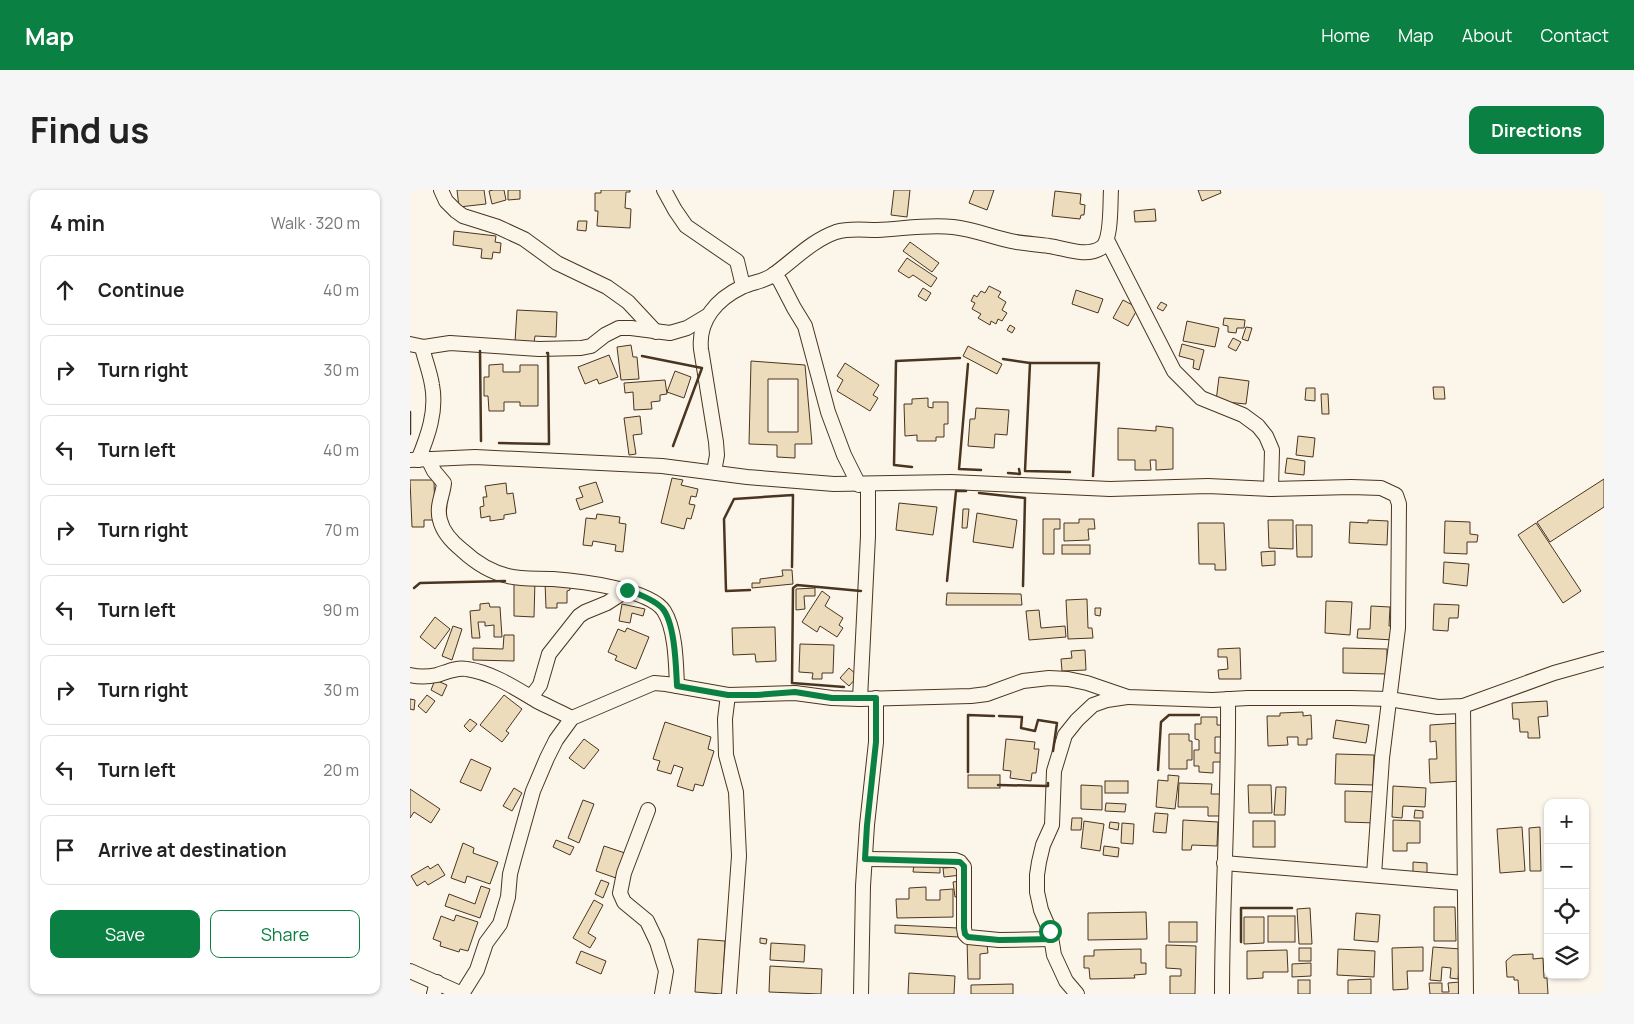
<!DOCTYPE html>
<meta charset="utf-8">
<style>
body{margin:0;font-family:Manrope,sans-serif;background:#f6f6f6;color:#222}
.controls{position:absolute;right:15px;bottom:15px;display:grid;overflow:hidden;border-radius:10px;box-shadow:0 1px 4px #0004}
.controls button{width:45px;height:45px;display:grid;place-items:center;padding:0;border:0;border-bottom:1px solid #e0e0e0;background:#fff;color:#222;font:25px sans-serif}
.stop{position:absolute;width:15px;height:15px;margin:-11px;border:4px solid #0b8043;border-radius:50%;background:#fff}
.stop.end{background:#0b8043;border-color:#fff;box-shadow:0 1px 5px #0008}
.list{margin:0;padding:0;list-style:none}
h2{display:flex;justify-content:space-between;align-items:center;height:65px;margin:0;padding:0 20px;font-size:21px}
h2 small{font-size:16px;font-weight:400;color:#767676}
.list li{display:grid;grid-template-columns:32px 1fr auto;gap:15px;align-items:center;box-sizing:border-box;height:70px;margin:0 10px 10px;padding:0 10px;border:1px solid #e0e0e0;border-radius:10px}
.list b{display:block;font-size:19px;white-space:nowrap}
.list em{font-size:16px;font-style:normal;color:#767676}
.actions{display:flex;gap:10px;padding:15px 20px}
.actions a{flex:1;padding:11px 0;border:1px solid #0b8043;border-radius:10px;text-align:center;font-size:18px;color:#0b8043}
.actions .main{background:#0b8043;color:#fff}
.icon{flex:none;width:28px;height:28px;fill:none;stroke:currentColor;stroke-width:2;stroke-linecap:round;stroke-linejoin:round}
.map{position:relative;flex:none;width:1194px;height:804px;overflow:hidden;border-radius:10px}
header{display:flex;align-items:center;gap:30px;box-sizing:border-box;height:70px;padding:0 25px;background:#0b8043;color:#fff}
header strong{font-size:24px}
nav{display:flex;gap:28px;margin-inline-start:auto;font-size:18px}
.intro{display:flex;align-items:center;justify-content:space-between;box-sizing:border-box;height:120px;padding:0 30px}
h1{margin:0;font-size:35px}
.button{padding:12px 22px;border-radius:10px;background:#0b8043;color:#fff;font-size:18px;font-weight:700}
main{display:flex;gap:30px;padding:0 30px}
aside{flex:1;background:#fff;border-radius:10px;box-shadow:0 1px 4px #0004}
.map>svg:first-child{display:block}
.building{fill:#ecdcbc;stroke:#4a3520;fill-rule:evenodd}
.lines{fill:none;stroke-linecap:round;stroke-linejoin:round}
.street-casing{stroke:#4a3520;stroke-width:16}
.street{stroke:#fbf6e9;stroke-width:14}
.wall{stroke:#4a3520;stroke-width:2.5}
.route{stroke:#0b8043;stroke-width:6}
</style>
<header>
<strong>Map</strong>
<nav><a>Home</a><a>Map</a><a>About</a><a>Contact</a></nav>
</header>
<div class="intro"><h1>Find us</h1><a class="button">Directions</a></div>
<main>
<aside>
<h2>4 min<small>Walk · 320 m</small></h2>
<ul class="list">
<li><svg class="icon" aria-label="ahead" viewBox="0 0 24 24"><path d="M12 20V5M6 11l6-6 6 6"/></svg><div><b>Continue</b></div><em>40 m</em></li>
<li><svg class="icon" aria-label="right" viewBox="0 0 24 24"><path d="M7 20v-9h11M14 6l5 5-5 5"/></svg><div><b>Turn right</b></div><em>30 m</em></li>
<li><svg class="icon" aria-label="left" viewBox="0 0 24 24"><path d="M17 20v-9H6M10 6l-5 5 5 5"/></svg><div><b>Turn left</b></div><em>40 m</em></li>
<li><svg class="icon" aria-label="right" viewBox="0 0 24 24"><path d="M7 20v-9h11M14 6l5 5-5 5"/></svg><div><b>Turn right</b></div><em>70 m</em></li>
<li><svg class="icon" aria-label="left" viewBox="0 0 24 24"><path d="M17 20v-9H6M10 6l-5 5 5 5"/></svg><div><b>Turn left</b></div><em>90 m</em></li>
<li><svg class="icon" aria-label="right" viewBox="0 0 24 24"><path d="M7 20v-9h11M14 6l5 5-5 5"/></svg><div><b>Turn right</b></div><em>30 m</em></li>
<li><svg class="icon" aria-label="left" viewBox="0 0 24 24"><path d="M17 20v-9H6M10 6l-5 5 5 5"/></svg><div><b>Turn left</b></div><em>20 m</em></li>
<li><svg class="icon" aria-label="arrive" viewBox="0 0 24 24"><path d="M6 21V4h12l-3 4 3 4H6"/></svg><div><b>Arrive at destination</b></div></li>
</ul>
<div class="actions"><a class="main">Save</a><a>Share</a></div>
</aside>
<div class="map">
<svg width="1194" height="804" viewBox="0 0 1194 804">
<rect width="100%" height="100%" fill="#fbf6e9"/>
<g class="building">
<path d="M47,0H74L76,14L49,17Z"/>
<path d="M83,0H94L96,10L82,14L79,1Z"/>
<path d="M98,0H110V9L98,10Z"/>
<path d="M191,0H220V2H216L215,18L221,19L220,38L187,36L188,21H185V3H191Z"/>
<path d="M484,0H500L497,27L481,25Z"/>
<path d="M564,0H584L577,20L559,13Z"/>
<path d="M788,0H810L811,3L792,11Z"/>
<path d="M645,1L671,4L670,14L675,15L674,25H671L670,29L642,26Z"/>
<path d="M745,19L746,31L725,32L724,21Z"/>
<path d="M168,31H177L176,41L167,40Z"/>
<path d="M44,41L86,46L85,52L91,53L90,63L83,62L82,69L71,68L72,59L43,55Z"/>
<path d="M500,52L529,73L522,82L493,61Z"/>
<path d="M497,68L527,88L521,97L503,85L499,88L488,81Z"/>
<path d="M579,96L591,102L588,107L596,112L592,120L597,123L592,131L588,129L586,134L581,131L580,135L568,128L571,124L562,119L565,113L561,111L564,105L567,107L571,101L575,103Z"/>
<path d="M513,98L521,103L516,111L508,106Z"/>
<path d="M666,100L693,109L688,123L662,114Z"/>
<path d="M713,110L728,118L718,136L703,128Z"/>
<path d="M751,112L757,115L753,121L747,118Z"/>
<path d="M107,120L147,122L146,147L125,146L124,153L105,152Z"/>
<path d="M814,128L835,130L834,138H827L826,143L818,142V136L813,135Z"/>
<path d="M777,131L809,138L805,157L773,151Z"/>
<path d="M600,135L605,138L602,143L597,140Z"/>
<path d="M836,137L842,138L838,151L832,149Z"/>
<path d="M823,148L831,152L826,161L818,157Z"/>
<path d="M772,154L794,160L789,180L783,178L784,170L769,166Z"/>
<path d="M221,155L223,167H227L229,189L211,190L207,157Z"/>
<path d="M558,156L592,174L587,184L553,166Z"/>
<path d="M199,165L208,187L189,194L187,189L175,194L168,177Z"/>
<path d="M341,171L395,175L402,254H385V268L367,267V255L339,254ZM358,189H388V242H358Z"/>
<path d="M435,173L469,195L463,205L468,208L460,221L427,201L433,190L427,186Z"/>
<path d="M93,174V182H110V175H128V216H110V212H94V221H79L78,206H74V187H79V175Z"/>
<path d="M265,181L281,187L274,208L257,202Z"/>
<path d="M809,187L839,191L836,214L806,211Z"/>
<path d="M255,190L257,204L250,205V211L241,212L242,219L224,220L223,202L215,203L214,193Z"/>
<path d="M1023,197H1034L1035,209H1024Z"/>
<path d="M896,198H905V211L895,210Z"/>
<path d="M911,204H918L919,224H912Z"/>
<path d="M518,208V217L523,218V212H538V234H534V247H526V251H507V245L495,246L494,214H502V209Z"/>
<path d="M566,218L599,220L597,245L585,244L584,258L558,256L560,229H565Z"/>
<path d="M230,226L232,244L223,245L226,264L219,265L214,228Z"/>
<path d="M746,236L763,238V279L746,280V270H740L741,280H725V270H708V238L746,241Z"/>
<path d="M888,246L905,248L903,267L886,265Z"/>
<path d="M877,268L895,271L894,285L875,283Z"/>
<path d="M262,288L273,290L271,295L288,299L286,307L281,306L279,314L285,315L281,329L277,328L274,339L251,333Z"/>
<path d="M1194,289V317L1140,352L1127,332Z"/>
<path d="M0,290H24L25,330H14V337H2Z"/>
<path d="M186,292L193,312L170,320L166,309L173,307L169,297Z"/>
<path d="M96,293L97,304L103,303L106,323L94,325V329L80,331V326L71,328L70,317L74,316L73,307H77L75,296Z"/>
<path d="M489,313L527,317L523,345L486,340Z"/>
<path d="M553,319H559L557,338H552Z"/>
<path d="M567,323L607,330L603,358L563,352Z"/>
<path d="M187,324L210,327L209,333L216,334L213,362L205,361L206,355L183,351L182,356L173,355L176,328L186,329Z"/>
<path d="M633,329H650V339H644V364H633Z"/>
<path d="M669,329H684L685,339H678L679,350L654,351V333H669Z"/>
<path d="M858,330H883V359L859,358Z"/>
<path d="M958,330L978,331L977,355L939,353L940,332L958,333Z"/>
<path d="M1035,331L1060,332V344L1068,345L1067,352H1057V364L1034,363Z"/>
<path d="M788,333H814L816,380H805V374H789Z"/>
<path d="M1126,333L1171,401L1153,413L1108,345Z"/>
<path d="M886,335H902V367H887Z"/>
<rect x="652" y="355" width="28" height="9"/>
<path d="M865,361V375L852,376L851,362Z"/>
<path d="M1034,372L1059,374L1057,396L1033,393Z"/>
<path d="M372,380H382L383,394L342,398V393H350V389L373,386Z"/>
<path d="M125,390L124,427L104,426V391Z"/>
<path d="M135,392H160V400L157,401V413H147V418H136Z"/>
<path d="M405,398V406H394L395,419L386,420V399Z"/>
<path d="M412,401L420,407L415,416L433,428L429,435L433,438L427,447L410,436L407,442L392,432Z"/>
<path d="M537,403L611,404L612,415H536Z"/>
<path d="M677,409L678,438H682L683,448L658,449L656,410Z"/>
<path d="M916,411L942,412L940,445L915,443Z"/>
<path d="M79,413L80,417H90L92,447H84V435L75,436V432H68L70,448H62L60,421L70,420V414Z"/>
<path d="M212,414L235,419L233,426L222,423L220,433L209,431Z"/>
<path d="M1024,414L1049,415L1048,428H1039L1038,441L1023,440Z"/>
<path d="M961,416L980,417L979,436H984V450L947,448L948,439H960Z"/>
<path d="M685,418H691L690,426L685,425Z"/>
<path d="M629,420L631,438L655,436L656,447L619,450L616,421Z"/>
<path d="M25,427L40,439L25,459L10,447Z"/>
<path d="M43,436L52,439L42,470L32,466Z"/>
<path d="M365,437L366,471L346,472L345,464L323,465L322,438Z"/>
<path d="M217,438L239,447L226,479L205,470L207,466L198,462L208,439L215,442Z"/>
<path d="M94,445H104V471L63,470V458L93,459Z"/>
<path d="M390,454L424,455L423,483H412V489H402L403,483L389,482Z"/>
<path d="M830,458L831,489H809L808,480L818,479L817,467H808V459Z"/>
<path d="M933,458L977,459V484L933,483Z"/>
<path d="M675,460L676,480L652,481L651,469L662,468L661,461Z"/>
<path d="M439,478L448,486L439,496L430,488Z"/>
<path d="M25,490L37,495L32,506L21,500Z"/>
<path d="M17,505L25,511L16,523L8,516Z"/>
<path d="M94,505L112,519L96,541L99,543L92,552L70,535Z"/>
<path d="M0,509L5,510L4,520L0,519Z"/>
<path d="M1137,511L1138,526L1128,527L1130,548H1118V542H1110L1109,529H1103L1102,513Z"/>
<path d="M893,522V526L901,525L902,549H897V555H888V547H877L878,555L858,556L857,526H870V523Z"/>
<path d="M791,527H807V535H815L814,547H805V563H813V572H803V583L789,582V576H784V560H789V550L785,549V534H791Z"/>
<path d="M60,529L67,534L60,542L54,536Z"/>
<path d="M926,530L959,535L956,553L923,548Z"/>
<path d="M255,532L301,547L298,559L304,561L293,596L285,594L283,601L267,596L273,578L264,575L261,584L247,580L250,571L243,569Z"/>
<path d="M1050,533L1052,591L1020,593L1019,569H1027L1026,551L1020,552V535Z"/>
<path d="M759,544H779V551H782V570H777V579H759Z"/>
<path d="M174,549L189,560L174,579L159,568Z"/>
<path d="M596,549L625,552L624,559H629L626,583H622L621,591L600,588L601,581L593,580Z"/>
<path d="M926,564L964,565L963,595L925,594Z"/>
<path d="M61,569L81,578L71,601L50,592Z"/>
<rect x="558" y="585" width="32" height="13"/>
<path d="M758,585L769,586L765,619L746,617L748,590L758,591Z"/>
<rect x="695" y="591" width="23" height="12"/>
<path d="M769,593L802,594L801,604H810V626H798V617H768Z"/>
<path d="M671,595L692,596V620L671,619Z"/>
<path d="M838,595H861L862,623H839Z"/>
<path d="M983,596L1016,598L1015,617L993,616L992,628L982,627Z"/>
<path d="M866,597H876L875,625H864Z"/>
<path d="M104,598L112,603L102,621L93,616Z"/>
<path d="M0,599L30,619L21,633L4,622L0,628Z"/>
<path d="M935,601L968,602L967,633L935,632Z"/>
<path d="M173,610L184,614L169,653L158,648Z"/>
<path d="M696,613L716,614L715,622L695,621Z"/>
<path d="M1005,620L1013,621V628H1004Z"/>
<path d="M745,623L758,624L756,643L743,642Z"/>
<path d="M662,628H672L671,640H661Z"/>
<path d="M773,630L808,632L807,656L782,655L781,660H772Z"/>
<path d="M983,630L1010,631V653H997V661H983Z"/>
<path d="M674,631L694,634L690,661L671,658Z"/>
<rect x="843" y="631" width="22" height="26"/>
<path d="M700,632L709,633L708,640L699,638Z"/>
<path d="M712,633L724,634L723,654L711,653Z"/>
<path d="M1112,637L1115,681L1090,683L1087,639Z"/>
<path d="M1130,637L1131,681H1120L1119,638Z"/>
<path d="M146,650L164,657L160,665L143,657Z"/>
<path d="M53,653L64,658L63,663L88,672L80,694L57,686L55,693L41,688Z"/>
<path d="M194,656L215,663L206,688L186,681Z"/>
<path d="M694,656L709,658L708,667L693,665Z"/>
<path d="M1003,672L1017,673V683L1003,682Z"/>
<path d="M28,674L35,685L18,695L15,691L7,696L1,686L18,676L20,679Z"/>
<path d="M504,674L530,675V683L503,682Z"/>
<path d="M550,677L551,685L534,687L533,678Z"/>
<path d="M191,690L199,693L193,708L185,704Z"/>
<path d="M551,691L552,706L545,707L543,692Z"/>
<path d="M71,696L80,699L70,728L35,716L39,704L65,714Z"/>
<path d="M516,697V710H530V700L543,699V727L487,728L486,709H499V698Z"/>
<path d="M184,710L193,715L178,743L186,748L180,758L163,748Z"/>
<path d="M1024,717H1045L1046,751H1024Z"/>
<path d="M900,718L902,754H889L887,719Z"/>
<path d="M736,722L737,749L678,750V723Z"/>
<path d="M946,723L970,725L968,752L944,750Z"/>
<path d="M46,725L68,732L58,761L50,759L49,762L30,756L31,752L23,749L31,726L44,731Z"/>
<rect x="858" y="726" width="27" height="26"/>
<path d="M834,727H854V753L834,754Z"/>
<rect x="759" y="732" width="28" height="20"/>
<path d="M485,735L548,738V747L485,743Z"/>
<path d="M350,748L357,749L356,754L350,753Z"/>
<path d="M288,749L315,751L312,804L285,802Z"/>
<path d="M557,749L577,754L578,763L570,764V789H558Z"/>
<path d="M361,753L395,755L394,772L360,770Z"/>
<path d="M756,755L786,756L785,804H760V786H771V779L756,778Z"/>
<path d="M1013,757V781H997L998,799L983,800L982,758Z"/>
<path d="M1023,757L1051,759L1048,789L1040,788L1041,778L1032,777L1031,791L1020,790Z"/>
<rect x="889" y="758" width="12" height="13"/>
<path d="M731,759V773H736V784L724,785L725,788L680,789L679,778H674V766H684V760Z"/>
<path d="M928,759L965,761L964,787L927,785Z"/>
<path d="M877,760L878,782H853V788L837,789V761Z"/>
<path d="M171,761L196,771L191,784L166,773Z"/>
<path d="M1123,764V769L1133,768L1134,788H1137L1138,804H1109L1108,790H1104V787H1097L1096,771L1103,765Z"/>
<path d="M901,773V786L882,787V774Z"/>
<path d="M360,776L412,779L411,804L359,802Z"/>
<path d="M499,783L545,786L544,804H498Z"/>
<path d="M961,789V804H938V790Z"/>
<rect x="888" y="790" width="12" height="14"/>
<path d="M1050,792V804H1020L1019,793H1032V802H1039L1038,793Z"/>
<path d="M603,794V804H561V795Z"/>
</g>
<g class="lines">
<g class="street-casing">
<g id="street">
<path d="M31,0L36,11L46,21L53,26L88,37L114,49L147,73L197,97L218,112L246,142"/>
<path d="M254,0L265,20L276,36L327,71L333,96"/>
<path d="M697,50L764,181L791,208L833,225L848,236L856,246L862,260L861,299"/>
<path d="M364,84L370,91L384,118L395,136L418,222L434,265L449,295"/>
<path d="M0,154L14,157L40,153L129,159L171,158L181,156L195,145L209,138H221L260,143L277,138L297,126"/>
<path d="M18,269L24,281L34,293C33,305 26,316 30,330C33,343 42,352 52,360C65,372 80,382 98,386C113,390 128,388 143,389C169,391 240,399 254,421C266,440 266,475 267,496"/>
<path d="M0,270L65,267L252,276L337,287L424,294L541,292L700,299L798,296L861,299L941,297L971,298L986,305L989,314L988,438L972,568L964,685"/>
<path d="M8,270C18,246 27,221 22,195C20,182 15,170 12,157"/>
<path d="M304,282L307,265L306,252L291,159C288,130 307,109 332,97C342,92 353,92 363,85C384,70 401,51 426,42C439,38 453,40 467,40C492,39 518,34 543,37C563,39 582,47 601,51C614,54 626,54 639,56C655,58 675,68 691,58C702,51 700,13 701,0"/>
<path d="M0,485C8,487 18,487 27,485C37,482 46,477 57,479C83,483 105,498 127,511C139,517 150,522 162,528"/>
<path d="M318,505L315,529L316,565L326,602L329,666L319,804"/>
<path d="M121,507L130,495L139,464L169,426L175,422L197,413L217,400"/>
<path d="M450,509L458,346V294"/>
<path d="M1053,516L1056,804"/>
<path d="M238,620L214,683L210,703L214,712L237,731L247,752L256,781L252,804"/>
<path d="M455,669L545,670L550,672L554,677V738L555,744L558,747L589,750L641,749"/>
<path d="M814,673L1054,693"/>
<path d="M0,781L52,804"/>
<path d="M24,804L27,792"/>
<path d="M52,804L67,780L76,753L90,734L98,707L100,684L104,669L123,601L137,568L146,550L162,528L244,493L256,494L318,505L385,503L422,508L450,509L561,506L577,504L613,491L639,488L658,489L677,493L718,507L803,510L838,508H941L979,509L1028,517L1053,516L1144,483L1194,469"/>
<path d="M451,804L453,696L457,635L466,552V508"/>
<path d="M667,804L656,791L644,765L640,741L631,720L627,702V685L629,672L633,655L642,635L644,581L655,545L667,530L683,515L697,510L717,507"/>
<path d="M812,804C812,706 819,607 818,509"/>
</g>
</g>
<use href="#street" class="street"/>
<g class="wall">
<path d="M70,161L71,251"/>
<path d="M232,166L292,178L263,256"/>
<path d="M593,169L620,173"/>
<path d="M558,174L549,279L571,280"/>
<path d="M0,222V244"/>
<path d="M89,253L139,254L138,163H137"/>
<path d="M502,277L484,275L486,171L550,168"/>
<path d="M660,282L615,281L620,173H689L683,286"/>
<path d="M598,283L610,284L609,279"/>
<path d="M569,303L615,308L613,396"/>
<path d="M537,391L546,301H556"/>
<path d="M4,398L10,393L95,391"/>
<path d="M340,400L316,401L314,329L324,309L383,305L382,377"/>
<path d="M434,497L382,493L383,398L387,395L451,401"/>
<path d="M589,526L612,527L611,538L625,541L628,530L647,533L643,561"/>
<path d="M748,580L751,532L759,525H789"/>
<path d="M558,582V525L584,526"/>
<path d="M588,595L638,596V593"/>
<path d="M831,752V718H882"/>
</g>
</g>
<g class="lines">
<path class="route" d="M217,400C229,404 243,409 252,418C265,432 266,477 267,496L318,505H347L385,502L422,508H466V552L457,635L455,669L550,672L554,676V738L555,744L558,747L589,750L641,749L640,741"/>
</g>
</svg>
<div class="controls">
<button>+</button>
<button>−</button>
<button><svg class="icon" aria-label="locate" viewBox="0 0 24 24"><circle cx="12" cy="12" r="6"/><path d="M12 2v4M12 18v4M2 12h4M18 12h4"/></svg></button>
<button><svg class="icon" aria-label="layers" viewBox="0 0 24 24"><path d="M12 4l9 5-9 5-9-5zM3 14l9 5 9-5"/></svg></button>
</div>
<div class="stop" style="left:640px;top:741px"></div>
<div class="stop end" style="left:217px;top:400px"></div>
</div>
</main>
